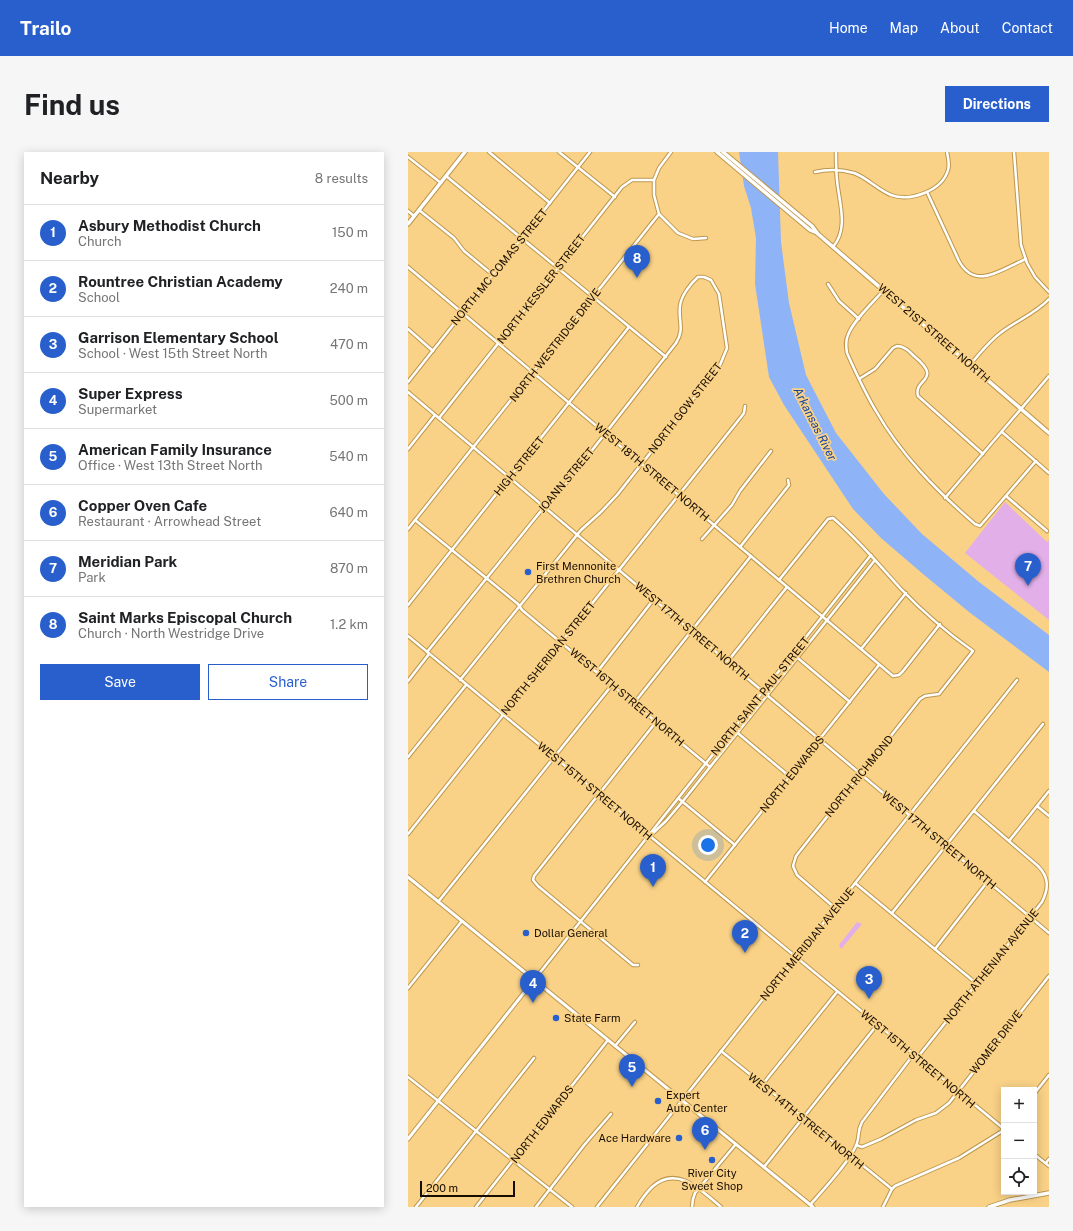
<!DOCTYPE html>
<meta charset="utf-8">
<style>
body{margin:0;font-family:"Public Sans",sans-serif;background:#f6f6f6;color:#202124}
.controls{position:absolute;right:12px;bottom:12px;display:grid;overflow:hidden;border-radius:0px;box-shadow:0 2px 10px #0003}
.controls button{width:36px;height:36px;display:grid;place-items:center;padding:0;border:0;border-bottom:1px solid #e0e0e0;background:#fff;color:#202124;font:20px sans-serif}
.scale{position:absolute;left:12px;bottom:10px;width:95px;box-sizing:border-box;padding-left:4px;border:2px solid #170c00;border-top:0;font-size:11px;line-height:14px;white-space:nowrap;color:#170c00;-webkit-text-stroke:3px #f9d287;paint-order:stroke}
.you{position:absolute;left:300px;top:693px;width:14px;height:14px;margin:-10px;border:3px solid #fff;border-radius:50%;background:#1a73e8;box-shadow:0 0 0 6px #1a73e833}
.badge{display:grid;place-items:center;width:26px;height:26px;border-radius:50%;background:#295fcc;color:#fff;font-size:13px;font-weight:700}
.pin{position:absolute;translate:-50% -33px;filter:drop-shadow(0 1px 2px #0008)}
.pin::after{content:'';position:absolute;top:21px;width:14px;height:12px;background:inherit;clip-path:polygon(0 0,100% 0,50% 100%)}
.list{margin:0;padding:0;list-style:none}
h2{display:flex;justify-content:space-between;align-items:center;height:52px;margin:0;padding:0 16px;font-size:17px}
h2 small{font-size:13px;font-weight:400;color:#757577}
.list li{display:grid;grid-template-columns:26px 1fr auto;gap:12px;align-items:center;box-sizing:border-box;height:56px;padding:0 16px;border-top:1px solid #e0e0e0}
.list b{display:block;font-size:15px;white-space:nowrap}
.list p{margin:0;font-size:13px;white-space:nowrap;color:#757577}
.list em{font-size:13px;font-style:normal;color:#757577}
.actions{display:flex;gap:8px;padding:12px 16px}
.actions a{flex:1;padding:9px 0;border:1px solid #295fcc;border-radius:0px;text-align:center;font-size:14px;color:#295fcc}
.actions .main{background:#295fcc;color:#fff}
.icon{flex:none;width:22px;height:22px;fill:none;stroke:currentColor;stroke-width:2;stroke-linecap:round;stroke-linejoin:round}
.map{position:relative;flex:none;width:641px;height:1055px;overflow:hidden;border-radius:0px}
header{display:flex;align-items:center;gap:24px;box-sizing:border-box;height:56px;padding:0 20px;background:#295fcc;color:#fff}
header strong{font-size:19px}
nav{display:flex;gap:22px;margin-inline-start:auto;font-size:14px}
.intro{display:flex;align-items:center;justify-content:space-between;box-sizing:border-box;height:96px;padding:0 24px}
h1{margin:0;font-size:28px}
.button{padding:10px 18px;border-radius:0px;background:#295fcc;color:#fff;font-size:14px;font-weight:700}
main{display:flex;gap:24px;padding:0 24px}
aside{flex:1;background:#fff;border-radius:0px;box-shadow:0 2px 10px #0003}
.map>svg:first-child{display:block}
.green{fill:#e2afe9}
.water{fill:#8fb3f7}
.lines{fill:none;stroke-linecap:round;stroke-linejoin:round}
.minor-casing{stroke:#bd974d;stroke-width:4.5}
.tertiary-casing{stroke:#bd974d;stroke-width:5}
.secondary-casing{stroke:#bd974d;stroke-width:5.5}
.minor{stroke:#fff;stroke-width:2.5}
.tertiary{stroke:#fff;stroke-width:3}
.secondary{stroke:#fff;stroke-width:3.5}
.poi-dot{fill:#295fcc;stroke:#f9d287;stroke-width:1.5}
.labels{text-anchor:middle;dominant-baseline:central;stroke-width:3.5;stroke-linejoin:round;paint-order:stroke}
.street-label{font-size:11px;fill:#170c00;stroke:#f9d287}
.poi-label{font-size:11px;fill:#170c00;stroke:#f9d287;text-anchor:start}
.water-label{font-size:12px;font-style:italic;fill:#1644a2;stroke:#f9d287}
</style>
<header>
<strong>Trailo</strong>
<nav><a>Home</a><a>Map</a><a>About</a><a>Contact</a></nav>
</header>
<div class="intro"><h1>Find us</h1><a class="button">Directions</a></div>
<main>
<aside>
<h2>Nearby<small>8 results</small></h2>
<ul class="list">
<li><span class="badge">1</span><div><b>Asbury Methodist Church</b><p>Church</p></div><em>150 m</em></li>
<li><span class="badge">2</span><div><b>Rountree Christian Academy</b><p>School</p></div><em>240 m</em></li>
<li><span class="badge">3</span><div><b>Garrison Elementary School</b><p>School · West 15th Street North</p></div><em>470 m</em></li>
<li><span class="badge">4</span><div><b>Super Express</b><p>Supermarket</p></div><em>500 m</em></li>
<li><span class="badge">5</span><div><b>American Family Insurance</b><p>Office · West 13th Street North</p></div><em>540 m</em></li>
<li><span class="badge">6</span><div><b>Copper Oven Cafe</b><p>Restaurant · Arrowhead Street</p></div><em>640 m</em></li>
<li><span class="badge">7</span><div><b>Meridian Park</b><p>Park</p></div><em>870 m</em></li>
<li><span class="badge">8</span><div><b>Saint Marks Episcopal Church</b><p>Church · North Westridge Drive</p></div><em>1.2 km</em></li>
</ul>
<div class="actions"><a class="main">Save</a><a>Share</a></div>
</aside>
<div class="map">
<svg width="641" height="1055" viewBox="0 0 641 1055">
<rect width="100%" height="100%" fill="#f9d287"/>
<g class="green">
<path d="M597,350L639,390L641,388V468L557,401Z"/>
<path d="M449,770L454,772L434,796H432L431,793Z"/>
</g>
<path class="water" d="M331,0H370L373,90L381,151L398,223L428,281L476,342L514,382L571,430L641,483V520L561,460L515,422L473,386L445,357L376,253L361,225L347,132L348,86L343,56L336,34Z"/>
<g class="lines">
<g class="minor-casing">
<g id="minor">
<path d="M81,0L142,51"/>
<path d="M151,0L207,45"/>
<path d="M263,0L251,16L246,28V43L251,62L270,81L285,87L298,86"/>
<path d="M606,0L613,93L619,111L627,125L641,140"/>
<path d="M0,5L33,31"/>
<path d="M407,20C420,17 432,17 446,21C458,25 470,38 483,43C502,50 534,39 540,18C542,12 540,6 539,0"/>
<path d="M38,24L258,205"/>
<path d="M519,40L551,109C568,140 595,116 618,107"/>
<path d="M11,58L46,86L56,99L85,123"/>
<path d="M0,59L6,64"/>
<path d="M425,95C441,76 431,51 429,28C428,19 428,9 428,0"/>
<path d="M0,115L485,524L491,523L495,519L532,472"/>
<path d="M420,132L431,149L451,167"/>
<path d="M475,139C465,150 445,169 440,183C437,189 438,195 439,201C448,221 457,241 468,259C493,303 529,339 567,372L572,374L628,309"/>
<path d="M0,177L25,199"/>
<path d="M562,213C572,201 582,188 595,179C610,168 628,161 641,147"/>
<path d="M451,227L467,217L485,196L489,194C496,194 501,199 506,204C536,229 505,226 510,244L575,302"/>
<path d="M0,230L182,0"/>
<path d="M0,240L641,781"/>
<path d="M31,266L214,35L224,28H246"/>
<path d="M594,280L641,321"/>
<path d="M0,297L27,263"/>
<path d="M598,344L639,379"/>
<path d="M537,346L641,224"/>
<path d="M7,368L110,452L114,458L302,615"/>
<path d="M0,377L251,62"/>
<path d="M294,387L324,353L332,339L363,299"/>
<path d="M332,395L381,333L380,328"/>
<path d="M371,428L420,367L425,366C450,387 471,413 493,437C513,458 541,482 565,499L531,542L517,544L512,547L388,704L385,714L389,723L427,756"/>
<path d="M0,453L221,175"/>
<path d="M0,484L596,977"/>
<path d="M453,497L498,441"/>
<path d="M19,500L145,344L156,334L268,191C277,177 270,169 272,154C273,144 282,132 290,125H296L303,128L311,142L319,196L312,213L209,343L193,360L173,378L52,528"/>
<path d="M385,502L442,550"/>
<path d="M320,509L379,435"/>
<path d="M189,520L246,447"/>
<path d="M0,529L21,502"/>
<path d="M226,551L343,404"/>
<path d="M325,577L381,624"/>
<path d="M0,605L58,533"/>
<path d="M270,646L327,693"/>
<path d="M629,654L641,664"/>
<path d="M0,682L333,265L336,261L337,254"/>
<path d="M244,682L258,669L275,649L467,408"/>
<path d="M601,689L641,639"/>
<path d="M297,730L471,513"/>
<path d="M447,731L569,832"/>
<path d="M30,750L204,533"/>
<path d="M484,761L635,572"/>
<path d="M527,797L580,729"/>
<path d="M230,813H225L130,734L125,728L126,724L248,570"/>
<path d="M126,828L463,403"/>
<path d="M0,836L54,769"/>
<path d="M207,894L227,870"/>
<path d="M313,899L484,1037"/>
<path d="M509,906L634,750C641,736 641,725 630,714L566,659"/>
<path d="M0,925L164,1055"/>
<path d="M354,933L429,840"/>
<path d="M626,942L641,923"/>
<path d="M448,993L454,995L473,987L508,968L528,961L541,951L641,824"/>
<path d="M626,1002L641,1014"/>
<path d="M638,1011L641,1007"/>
<path d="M356,1015L469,873"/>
<path d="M402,1053C414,1039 445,1006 449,991C452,982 449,980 454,970L505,903"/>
<path d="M8,1055L126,906"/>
<path d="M68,1055L200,888"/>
<path d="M128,1055L177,992L203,962"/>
<path d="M189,1055L609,528"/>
<path d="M229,1055C233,1048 238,1041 244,1035C269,1012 294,1039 313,1055"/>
<path d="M284,1055L285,1047L287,1041L328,992"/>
<path d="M475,1055L484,1037L487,1034L551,1006L596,978"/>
</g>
</g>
<g class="tertiary-casing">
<g id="tertiary">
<path d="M0,725L405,1055"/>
<path d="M0,987L126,828"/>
</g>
</g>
<g class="secondary-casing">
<g id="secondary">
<path d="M309,0L402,78L409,81"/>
<path d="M315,0L404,74L410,82L641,281"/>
<path d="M0,72L57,0"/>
<path d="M581,1055L602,1048L641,1041"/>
</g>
</g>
<use href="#minor" class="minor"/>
<use href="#tertiary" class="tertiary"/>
<use href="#secondary" class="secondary"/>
</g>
<g class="poi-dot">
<circle cx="120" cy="420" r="4"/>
<circle cx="118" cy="781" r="4"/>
<circle cx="148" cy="866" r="4"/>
<circle cx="250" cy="949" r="4"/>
<circle cx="271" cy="986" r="4"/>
<circle cx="304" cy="1008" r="4"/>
</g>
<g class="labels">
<g class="street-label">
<text transform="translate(91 115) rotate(-51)">NORTH MC COMAS STREET</text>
<text transform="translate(133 137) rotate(-52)">NORTH KESSLER STREET</text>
<text transform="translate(526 181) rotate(41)">WEST 21ST STREET NORTH</text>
<text transform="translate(147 193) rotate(-52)">NORTH WESTRIDGE DRIVE</text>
<text transform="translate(277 256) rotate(-52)">NORTH GOW STREET</text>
<text transform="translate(111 314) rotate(-51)">HIGH STREET</text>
<text transform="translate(244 320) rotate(40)">WEST 18TH STREET NORTH</text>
<text transform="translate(158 328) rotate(-50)">JOANN STREET</text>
<text transform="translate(284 479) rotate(40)">WEST 17TH STREET NORTH</text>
<text transform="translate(140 506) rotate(-51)">NORTH SHERIDAN STREET</text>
<text transform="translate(352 544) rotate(-51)">NORTH SAINT PAUL STREET</text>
<text transform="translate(219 545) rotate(40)">WEST 16TH STREET NORTH</text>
<text transform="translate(384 622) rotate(-51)">NORTH EDWARDS</text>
<text transform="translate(451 624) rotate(-51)">NORTH RICHMOND</text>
<text transform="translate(187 639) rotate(40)">WEST 15TH STREET NORTH</text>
<text transform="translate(531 688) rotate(40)">WEST 17TH STREET NORTH</text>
<text transform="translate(399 792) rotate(-51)">NORTH MERIDIAN AVENUE</text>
<text transform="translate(583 814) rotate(-51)">NORTH ATHENIAN AVENUE</text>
<text transform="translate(588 890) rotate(-52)">WOMER DRIVE</text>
<text transform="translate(510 907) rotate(40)">WEST 15TH STREET NORTH</text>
<text transform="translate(398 969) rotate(39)">WEST 14TH STREET NORTH</text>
<text transform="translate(134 972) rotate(-52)">NORTH EDWARDS</text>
</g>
<g class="poi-label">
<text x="128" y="414">First Mennonite<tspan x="128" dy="13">Brethren Church</tspan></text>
<text x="126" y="781">Dollar General</text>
<text x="156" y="866">State Farm</text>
<text x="258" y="943">Expert<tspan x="258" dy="13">Auto Center</tspan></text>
<text x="263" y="986" text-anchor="end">Ace Hardware</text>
<text x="304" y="1021" text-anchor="middle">River City<tspan x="304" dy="13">Sweet Shop</tspan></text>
</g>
<g class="water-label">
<text transform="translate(407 272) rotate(63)">Arkansas River</text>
</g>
</g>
</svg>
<div class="controls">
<button>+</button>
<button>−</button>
<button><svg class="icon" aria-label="locate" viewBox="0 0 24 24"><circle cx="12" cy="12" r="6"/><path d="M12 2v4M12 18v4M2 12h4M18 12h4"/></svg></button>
</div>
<div class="scale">200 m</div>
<div class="you"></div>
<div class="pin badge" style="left:245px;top:735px">1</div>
<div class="pin badge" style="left:337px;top:801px">2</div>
<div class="pin badge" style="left:461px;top:847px">3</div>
<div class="pin badge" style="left:125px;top:851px">4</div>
<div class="pin badge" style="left:224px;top:935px">5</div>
<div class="pin badge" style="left:297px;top:998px">6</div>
<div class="pin badge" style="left:620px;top:434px">7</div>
<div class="pin badge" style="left:229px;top:126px">8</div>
</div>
</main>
